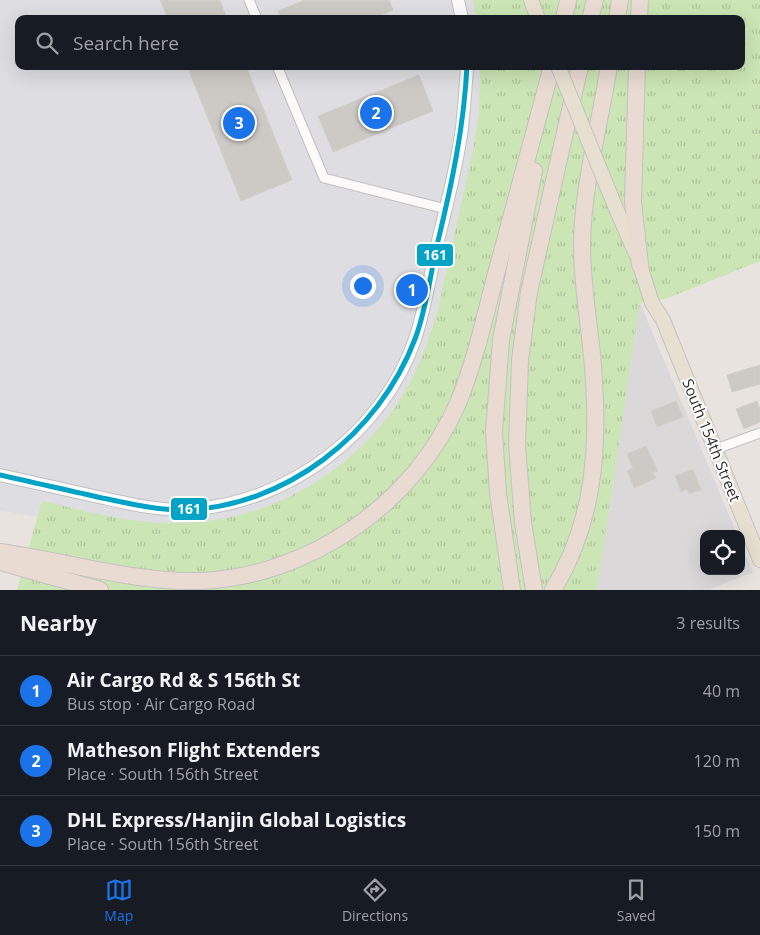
<!DOCTYPE html>
<meta charset="utf-8">
<style>
body{margin:0;font-family:"Open Sans",sans-serif;background:#20242c;color:#f1f3f6}
.controls{position:absolute;right:15px;bottom:15px;display:grid;overflow:hidden;border-radius:10px;box-shadow:0 5px 20px #0002}
.controls button{width:45px;height:45px;display:grid;place-items:center;padding:0;border:0;border-bottom:1px solid #363941;background:#171b24;color:#f1f3f6;font:25px sans-serif}
.you{position:absolute;left:362px;top:285px;width:18px;height:18px;margin:-12px;border:4px solid #fff;border-radius:50%;background:#1a73e8;box-shadow:0 0 0 8px #1a73e833}
.badge{display:grid;place-items:center;width:32px;height:32px;border-radius:50%;background:#1a73e8;color:#fff;font-size:16px;font-weight:700}
.pin{position:absolute;translate:-50% -50%;border:2px solid #fff;box-shadow:0 1px 5px #0006}
.list{margin:0;padding:0;list-style:none}
h2{display:flex;justify-content:space-between;align-items:center;height:65px;margin:0;padding:0 20px;font-size:21px}
h2 small{font-size:16px;font-weight:400;color:#9ea1a6}
.list li{display:grid;grid-template-columns:32px 1fr auto;gap:15px;align-items:center;box-sizing:border-box;height:70px;padding:0 20px;border-top:1px solid #363941}
.list b{display:block;font-size:19px;white-space:nowrap}
.list p{margin:0;font-size:16px;white-space:nowrap;color:#9ea1a6}
.list em{font-size:16px;font-style:normal;color:#9ea1a6}
.icon{flex:none;width:28px;height:28px;fill:none;stroke:currentColor;stroke-width:2;stroke-linecap:round;stroke-linejoin:round}
.map{position:relative;flex:none;width:760px;height:590px;overflow:hidden}
.search{position:absolute;background:#171b24;box-shadow:0 5px 20px #0002;left:15px;right:15px;top:15px;height:55px;display:flex;align-items:center;gap:12px;box-sizing:border-box;padding:0 18px;border-radius:10px;color:#9ea1a6;font-size:19px}
.sheet{height:275px;background:#171b24}
nav{display:flex;justify-content:space-around;align-items:center;box-sizing:border-box;height:70px;border-top:1px solid #363941;background:#171b24;font-size:14px;color:#9ea1a6}
nav a{display:grid;justify-items:center;gap:2px}
nav .on{color:#1a73e8}
.map>svg:first-child{display:block}
.industrial{fill:#dbd8da}
.airport{fill:#dedee2}
.grass{fill:url(#grass-tufts)}
.building{fill:#cdc9c5;stroke:#d3cfca}
.lines{fill:none;stroke-linecap:round;stroke-linejoin:round}
.street-casing{stroke:#c1bfc0;stroke-width:11}
.secondary-casing{stroke:#c1bfc0;stroke-width:14}
.primary-casing{stroke:#c4c2c0;stroke-width:16}
.highway-casing{stroke:#c4c2c0;stroke-width:18}
.street{stroke:#fcfbfa;stroke-width:9}
.secondary{stroke:#fcfbfa;stroke-width:12}
.primary{stroke:#e7e0d1;stroke-width:14}
.highway{stroke:#e9dbd2;stroke-width:16}
.primary-bridge-casing{stroke:#c4c2c0;stroke-width:16;stroke-linecap:butt}
.primary-bridge{stroke:#e7e0d1;stroke-width:14}
.bus-1-casing{stroke:#fff;stroke-width:9}
.bus-1{stroke:#02a3c6;stroke-width:5}
.labels{text-anchor:middle;dominant-baseline:central;stroke-width:4;stroke-linejoin:round;paint-order:stroke}
.street-label{font-size:15px;fill:#292929;stroke:#fff}
.line-badge{stroke:#fff;stroke-width:2}
.badge-label{font-size:14px;text-anchor:middle;font-weight:bold;fill:#fff}
</style>
<div class="map">
<svg width="760" height="590" viewBox="0 0 760 590">
<defs>
<pattern id="grass-tufts" width="24" height="20" patternUnits="userSpaceOnUse" patternTransform="scale(1.25)"><rect width="24" height="20" fill="#cbe5b4"/><path d="M3 7l-1-3M5 7V3M7 7l1-3M15 17l-1-3M17 17v-4M19 17l1-3" fill="none" stroke="#aec49b"/></pattern>
</defs>
<rect width="100%" height="100%" fill="#e8e3de"/>
<path class="industrial" d="M640,303L737,534H704V571H741V544L753,572L708,590H597Z"/>
<path class="airport" d="M0,0H495V19H19V66H494L429,378L371,458L294,514L187,540L0,511Z"/>
<path class="grass" d="M473,0H760V261L668,298L640,303L597,590H17L42,501C81,510 121,521 161,523C256,528 348,479 400,400C417,374 428,343 437,313L474,146L479,112L480,66H741V19H476Z"/>
<g class="building">
<path d="M160,0H220L227,19H168Z"/>
<path d="M305,0H389L393,10L371,19H281L278,11Z"/>
<path d="M187,66H246L292,180L241,201Z"/>
<path d="M419,75L433,111L333,152L318,116Z"/>
<path d="M760,365V384L732,392L727,375Z"/>
<path d="M676,401L683,417L657,427L651,411Z"/>
<path d="M757,401L760,409V422L744,429L736,409Z"/>
<path d="M646,446L658,471L653,473L656,478L634,488L627,471L633,468L627,454Z"/>
<path d="M693,469L701,490L689,494L687,489L681,492L675,476Z"/>
</g>
<g class="lines">
<g class="street-casing">
<g id="street">
<path d="M249,0L257,19"/>
<path d="M277,66L324,178L446,209"/>
<path d="M716,449L760,433"/>
</g>
</g>
<g class="secondary-casing">
<g id="secondary">
<path d="M458,0L462,19"/>
<path d="M0,475C31,482 63,489 94,496C127,503 160,512 194,509C290,502 384,431 415,339C425,309 430,276 437,245C446,207 457,167 462,128C464,107 466,87 467,66"/>
</g>
</g>
<g class="primary-casing">
<g id="primary">
<path d="M531,0L538,19"/>
<path d="M617,211L636,254"/>
<path d="M640,265L652,303L663,320L760,560"/>
</g>
</g>
<g class="highway-casing">
<g id="highway">
<path d="M564,19L568,0"/>
<path d="M590,19L595,0"/>
<path d="M617,19L620,0"/>
<path d="M639,19L640,0"/>
<path d="M637,66L633,202L640,265"/>
<path d="M0,552C65,561 137,583 201,581C310,576 415,503 458,403C477,357 487,306 500,259C517,194 535,130 552,66"/>
<path d="M0,562L100,590"/>
<path d="M512,590L498,493L494,431L501,340L534,171"/>
<path d="M534,590L523,523L517,445L520,360L529,292L580,66"/>
<path d="M553,590C592,526 599,455 594,382C592,336 582,292 582,246C582,190 600,123 609,66"/>
</g>
</g>
<use href="#street" class="street"/>
<use href="#secondary" class="secondary"/>
<use href="#primary" class="primary"/>
<use href="#highway" class="highway"/>
<g class="primary-bridge-casing">
<path id="primary-bridge" d="M558,66L617,211"/>
</g>
<use href="#primary-bridge" class="primary-bridge"/>
<g class="bus-1-casing">
<path id="bus-1" d="M0,475C34,483 68,490 102,498C128,503 155,510 182,510C285,508 379,434 415,339C427,308 430,274 438,241C452,183 464,126 467,66"/>
</g>
<use href="#bus-1" class="bus-1"/>
</g>
<g class="labels">
<g class="street-label">
<text transform="translate(712 440) rotate(68)">South 154th Street</text>
</g>
</g>
<g class="line-badge">
<rect x="416" y="243" width="38" height="24" rx="5" fill="#02a3c6"/>
<rect x="170" y="497" width="38" height="24" rx="5" fill="#02a3c6"/>
</g>
<g class="badge-label">
<text x="435" y="260">161</text>
<text x="189" y="514">161</text>
</g>
</svg>
<div class="controls">
<button><svg class="icon" aria-label="locate" viewBox="0 0 24 24"><circle cx="12" cy="12" r="6"/><path d="M12 2v4M12 18v4M2 12h4M18 12h4"/></svg></button>
</div>
<div class="you"></div>
<div class="pin badge" style="left:412px;top:290px">1</div>
<div class="pin badge" style="left:376px;top:113px">2</div>
<div class="pin badge" style="left:239px;top:123px">3</div>
<div class="search"><svg class="icon" aria-label="search" viewBox="0 0 24 24"><circle cx="10" cy="10" r="6"/><path d="M15 15l6 6"/></svg>Search here</div>
</div>
<section class="sheet">
<h2>Nearby<small>3 results</small></h2>
<ul class="list">
<li><span class="badge">1</span><div><b>Air Cargo Rd &amp; S 156th St</b><p>Bus stop · Air Cargo Road</p></div><em>40 m</em></li>
<li><span class="badge">2</span><div><b>Matheson Flight Extenders</b><p>Place · South 156th Street</p></div><em>120 m</em></li>
<li><span class="badge">3</span><div><b>DHL Express/Hanjin Global Logistics</b><p>Place · South 156th Street</p></div><em>150 m</em></li>
</ul>
</section>
<nav>
<a class="on"><svg class="icon" aria-label="map" viewBox="0 0 24 24"><path d="M3 6l6-2 6 2 6-2v14l-6 2-6-2-6 2zM9 4v14M15 6v14"/></svg>Map</a>
<a><svg class="icon" aria-label="directions" viewBox="0 0 24 24"><path d="M12 3l9 9-9 9-9-9zM9 14v-3h6M13 9l2 2-2 2"/></svg>Directions</a>
<a><svg class="icon" aria-label="saved" viewBox="0 0 24 24"><path d="M7 4h10v16l-5-4-5 4z"/></svg>Saved</a>
</nav>
